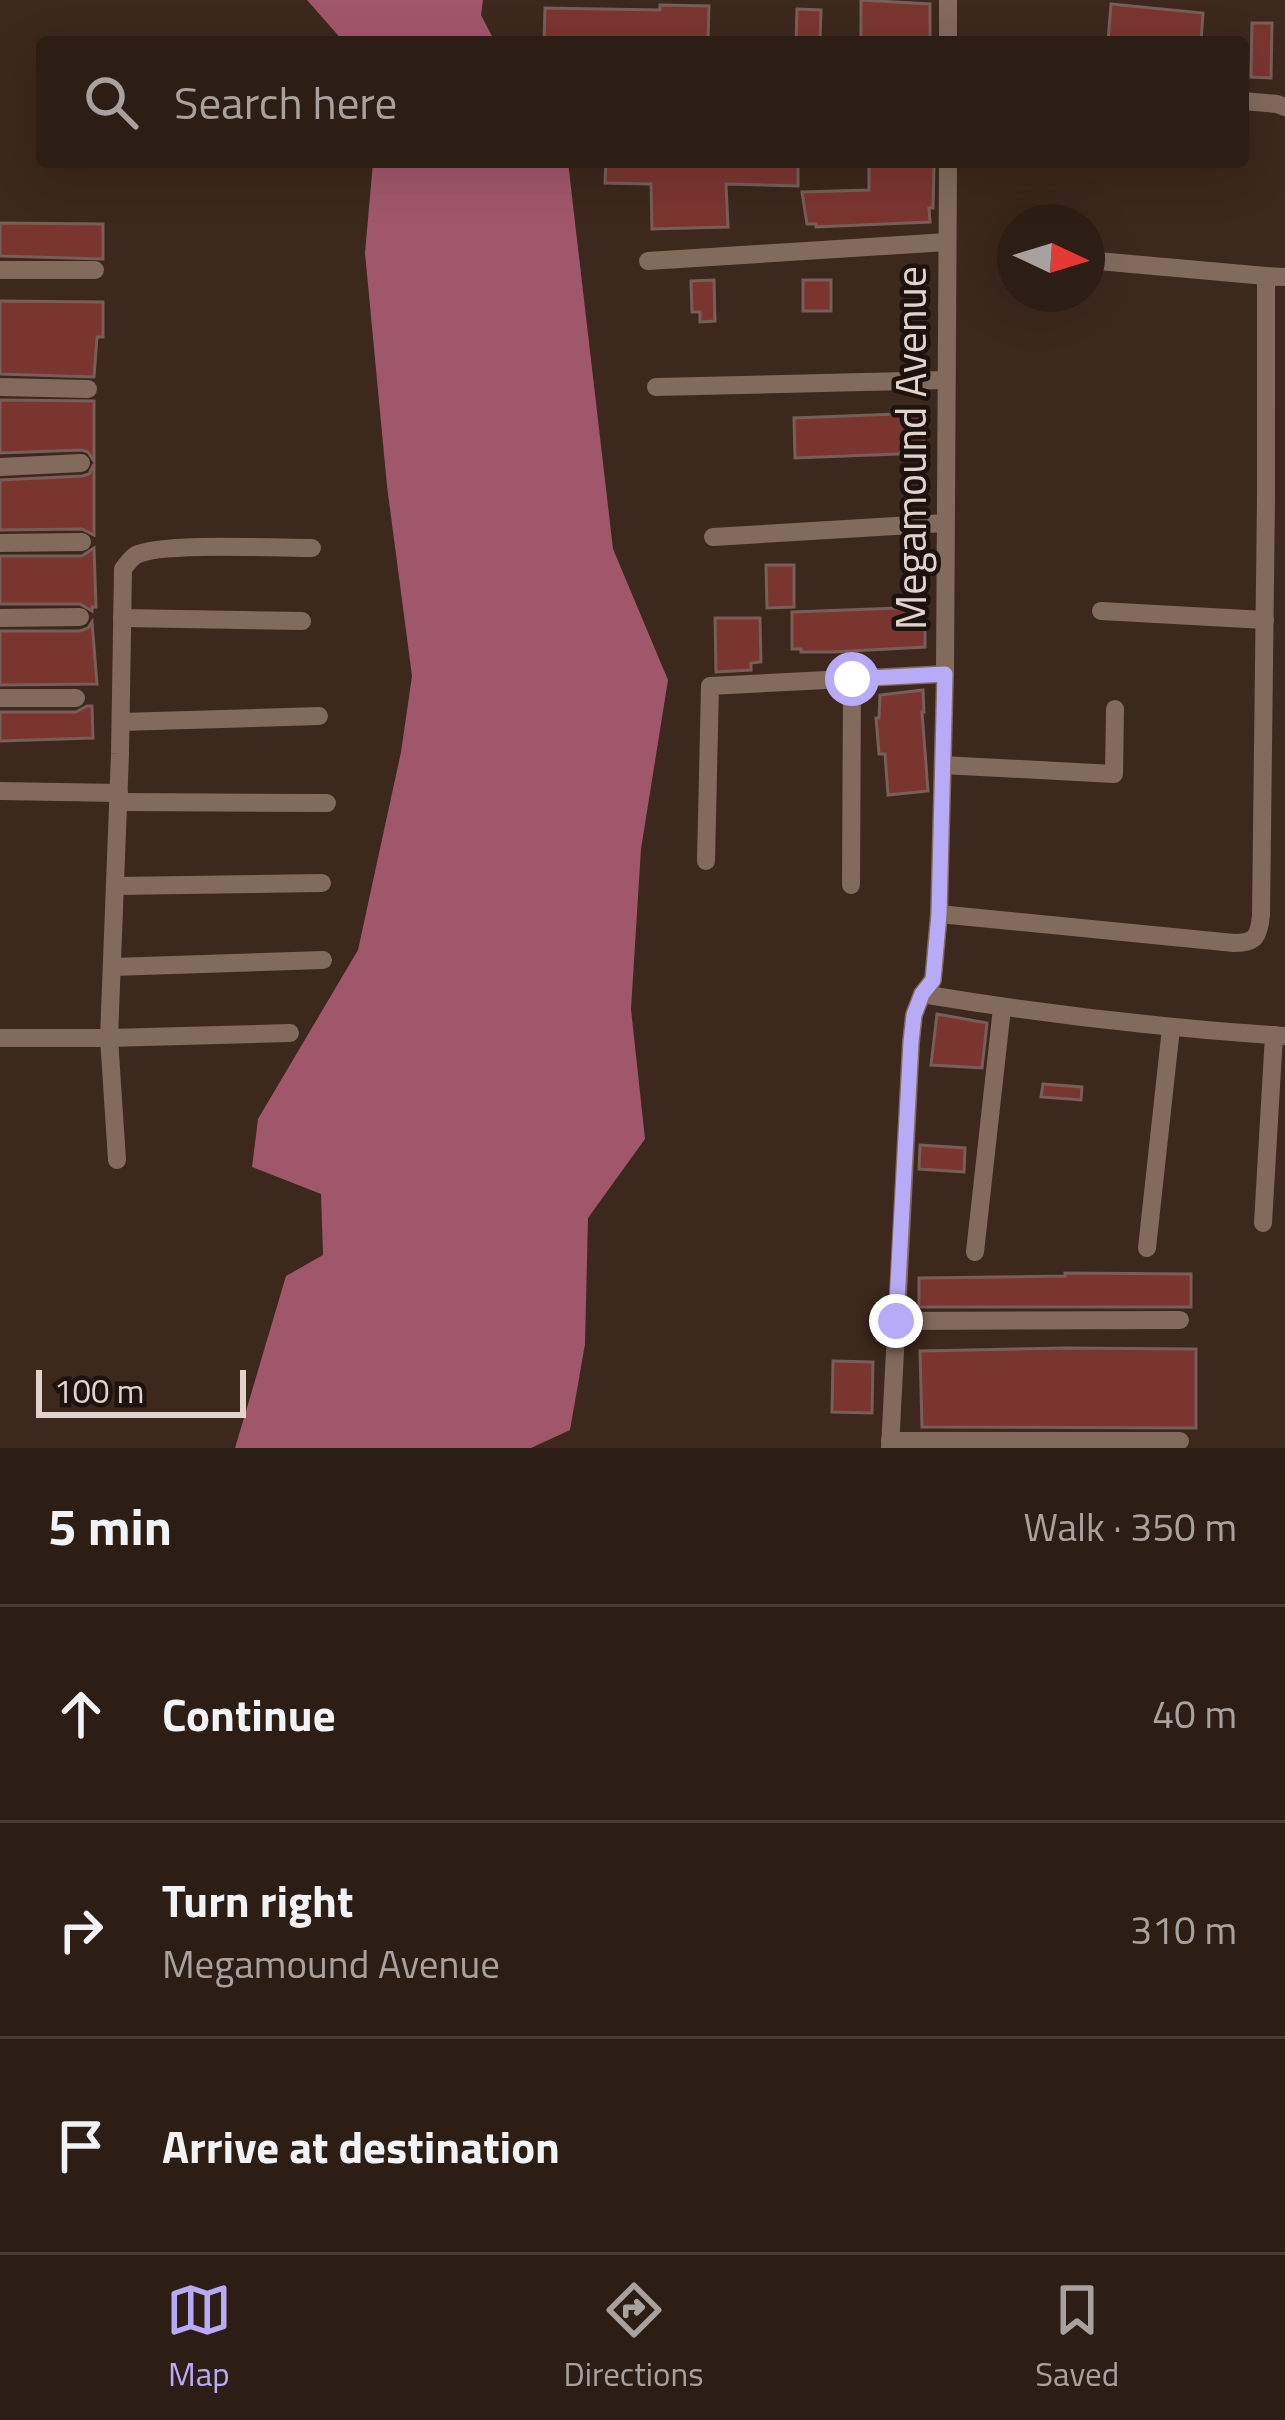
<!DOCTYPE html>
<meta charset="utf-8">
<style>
body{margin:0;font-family:"Titillium Web",sans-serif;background:#35271e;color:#f1f3f6}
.compass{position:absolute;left:997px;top:204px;width:108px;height:108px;border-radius:50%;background:#2d1e15;box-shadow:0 12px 48px #0002;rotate:94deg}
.scale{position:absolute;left:36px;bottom:30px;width:210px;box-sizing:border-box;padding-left:12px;border:6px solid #e1d3cb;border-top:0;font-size:33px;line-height:42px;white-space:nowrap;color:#e1d3cb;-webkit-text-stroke:9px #1c130e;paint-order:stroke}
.stop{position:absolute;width:36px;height:36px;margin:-27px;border:9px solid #b7abf8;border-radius:50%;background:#fff}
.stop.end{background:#b7abf8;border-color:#fff;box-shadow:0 3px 12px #0008}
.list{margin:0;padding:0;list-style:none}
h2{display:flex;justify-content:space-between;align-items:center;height:156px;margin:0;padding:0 48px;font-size:51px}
h2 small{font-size:39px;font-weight:400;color:#a7a2a0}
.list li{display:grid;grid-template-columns:78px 1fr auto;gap:36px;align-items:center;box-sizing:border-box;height:216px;padding:0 48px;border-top:3px solid #483c34}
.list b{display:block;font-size:45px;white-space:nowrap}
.list p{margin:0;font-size:39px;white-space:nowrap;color:#a7a2a0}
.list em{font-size:39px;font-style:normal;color:#a7a2a0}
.icon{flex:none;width:66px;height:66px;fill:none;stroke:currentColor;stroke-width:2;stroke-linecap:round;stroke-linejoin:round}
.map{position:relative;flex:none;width:1285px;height:1448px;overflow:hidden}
.search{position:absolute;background:#2d1e15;box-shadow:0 12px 48px #0002;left:36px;right:36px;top:36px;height:132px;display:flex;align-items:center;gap:30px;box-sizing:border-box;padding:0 42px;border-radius:12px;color:#a7a2a0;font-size:45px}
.sheet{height:804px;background:#2d1e15}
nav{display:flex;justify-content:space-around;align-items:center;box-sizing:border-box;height:168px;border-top:3px solid #483c34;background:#2d1e15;font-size:33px;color:#a7a2a0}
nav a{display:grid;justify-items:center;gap:6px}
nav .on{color:#b7abf8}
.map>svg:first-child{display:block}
.water{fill:#a0576c}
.building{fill:#7a352f;stroke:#785d59;stroke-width:3}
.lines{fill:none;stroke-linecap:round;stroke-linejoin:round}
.minor{stroke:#826a5d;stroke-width:18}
.route{stroke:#b7abf8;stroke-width:15}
.labels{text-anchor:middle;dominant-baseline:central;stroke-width:9;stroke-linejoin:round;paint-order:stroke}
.street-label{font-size:42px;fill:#e1d3cb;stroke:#1c130e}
</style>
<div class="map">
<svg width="1285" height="1448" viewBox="0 0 1285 1448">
<rect width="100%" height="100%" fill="#3c281c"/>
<g class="water">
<path d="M307,0H483L481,15L495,42H344Z"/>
<path d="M373,162H568L613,549L668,680L641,849L631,1009L645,1139L588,1218L585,1344L570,1430L531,1448H235L286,1276L323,1255L321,1194L252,1167L258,1119L358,950L401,752L412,676L387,486L365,253Z"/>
</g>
<g class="building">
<path d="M861,0L930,4V42H861Z"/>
<path d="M1111,4L1203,13L1201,42H1108Z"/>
<path d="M660,5L709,6L708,42H544L545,8L660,10Z"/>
<path d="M797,9L821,10L820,42H796Z"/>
<path d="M1252,23H1272L1271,78L1251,77Z"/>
<path d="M606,162L645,166H657L658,162H798V186L726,184L728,227L652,229L651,184L605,183Z"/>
<path d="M879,162H925V166H934L933,208H929L930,222L816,227V224H807L802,192L869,190V166H879Z"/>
<path d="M0,223L103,224V259L0,256Z"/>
<path d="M714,280L715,321L700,322V312H692L691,281Z"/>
<rect x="803" y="280" width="28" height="31"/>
<path d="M0,301L103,302V337H97L94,377L0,374Z"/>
<path d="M0,400L94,401V461L88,452L82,450L0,453Z"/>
<path d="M923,413L924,453L795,458L794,418Z"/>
<path d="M94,464V535L82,529L0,530V480L82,476L89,474Z"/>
<path d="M94,548L96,607H92V611L80,604H0V556H82Z"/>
<path d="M766,565H794V607L767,608Z"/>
<path d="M925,607V647L832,652H801V649H792V612Z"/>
<path d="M715,618H760L761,662L751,663V670L716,672Z"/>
<path d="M92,622L97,684L0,685V631H80L88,628Z"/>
<path d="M923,690L924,712H922L928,791L888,795L885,754H879L876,718H879L880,695Z"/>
<path d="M87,706H92L93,738L0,741V712H76Z"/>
<path d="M937,1014L987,1023L982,1068L931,1065Z"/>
<path d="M1043,1084L1082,1087L1081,1100L1041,1097Z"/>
<path d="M920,1145L965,1148L964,1172L919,1169Z"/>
<path d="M1065,1273L1191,1274V1307H919V1278L1065,1276Z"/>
<path d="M1064,1348L1196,1349V1428L922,1427L920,1351Z"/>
<path d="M833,1361L873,1362L872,1413L832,1412Z"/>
</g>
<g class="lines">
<g class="minor">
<path d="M948,0V42"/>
<path d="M1243,101L1277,104L1285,107"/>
<path d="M1087,260L1266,276"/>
<path d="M648,261L947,242"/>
<path d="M0,270H95"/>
<path d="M0,387L88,389"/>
<path d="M656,387L946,380"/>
<path d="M0,467L81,463"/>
<path d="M713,537L945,523"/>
<path d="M0,543L82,542"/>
<path d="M1101,611L1265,620"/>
<path d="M0,618L80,617"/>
<path d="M122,618L302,621"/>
<path d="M0,698H76"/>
<path d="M121,722L319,716"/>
<path d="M943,765L1114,774L1115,709"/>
<path d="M0,791L119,793"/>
<path d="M119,802L327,803"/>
<path d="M706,861L710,686L945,674"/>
<path d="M851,885L852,679"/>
<path d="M115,886L322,883"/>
<path d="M939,914L1234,943C1256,943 1259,936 1261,915L1266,497V276L1285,277"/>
<path d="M113,967L323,960"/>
<path d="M922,994C1042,1014 1163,1028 1285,1036"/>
<path d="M0,1038H109L120,754L123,569C127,564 130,559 136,555C160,542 278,548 312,548"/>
<path d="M117,1160L109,1038L290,1033"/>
<path d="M1263,1223L1274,1035"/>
<path d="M1147,1248L1171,1028"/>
<path d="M975,1252L1002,1008"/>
<path d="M896,1321L1180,1320"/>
<path d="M890,1441H1180"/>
<path d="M890,1448L911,1042L914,1015L922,994L933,980L939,914L945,674L948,162"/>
</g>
</g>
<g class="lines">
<path class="route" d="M852,679L945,674L939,914L933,980L922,994L914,1015L911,1042L896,1321"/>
</g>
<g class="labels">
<g class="street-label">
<text transform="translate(910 448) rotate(-90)">Megamound Avenue</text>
</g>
</g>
</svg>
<svg class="compass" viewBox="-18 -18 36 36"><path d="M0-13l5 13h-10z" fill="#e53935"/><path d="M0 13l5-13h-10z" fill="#a7a2a0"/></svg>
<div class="scale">100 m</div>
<div class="stop" style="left:852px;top:679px"></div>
<div class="stop end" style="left:896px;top:1321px"></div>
<div class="search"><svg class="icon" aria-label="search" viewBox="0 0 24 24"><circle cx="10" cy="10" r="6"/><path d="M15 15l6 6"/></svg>Search here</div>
</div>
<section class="sheet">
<h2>5 min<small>Walk · 350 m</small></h2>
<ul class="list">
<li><svg class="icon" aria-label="ahead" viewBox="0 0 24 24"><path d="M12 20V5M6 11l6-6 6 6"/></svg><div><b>Continue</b></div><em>40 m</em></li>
<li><svg class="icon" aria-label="right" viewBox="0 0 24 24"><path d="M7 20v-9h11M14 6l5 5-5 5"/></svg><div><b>Turn right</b><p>Megamound Avenue</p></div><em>310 m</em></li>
<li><svg class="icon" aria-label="arrive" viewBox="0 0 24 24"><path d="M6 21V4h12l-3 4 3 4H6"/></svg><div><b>Arrive at destination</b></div></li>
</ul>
</section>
<nav>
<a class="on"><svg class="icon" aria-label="map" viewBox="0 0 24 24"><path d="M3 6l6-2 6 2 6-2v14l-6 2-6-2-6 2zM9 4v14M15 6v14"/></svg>Map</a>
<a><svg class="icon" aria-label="directions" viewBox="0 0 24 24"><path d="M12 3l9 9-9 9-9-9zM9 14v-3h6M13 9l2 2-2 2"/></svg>Directions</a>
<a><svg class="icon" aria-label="saved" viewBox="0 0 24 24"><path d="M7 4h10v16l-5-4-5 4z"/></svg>Saved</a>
</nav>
